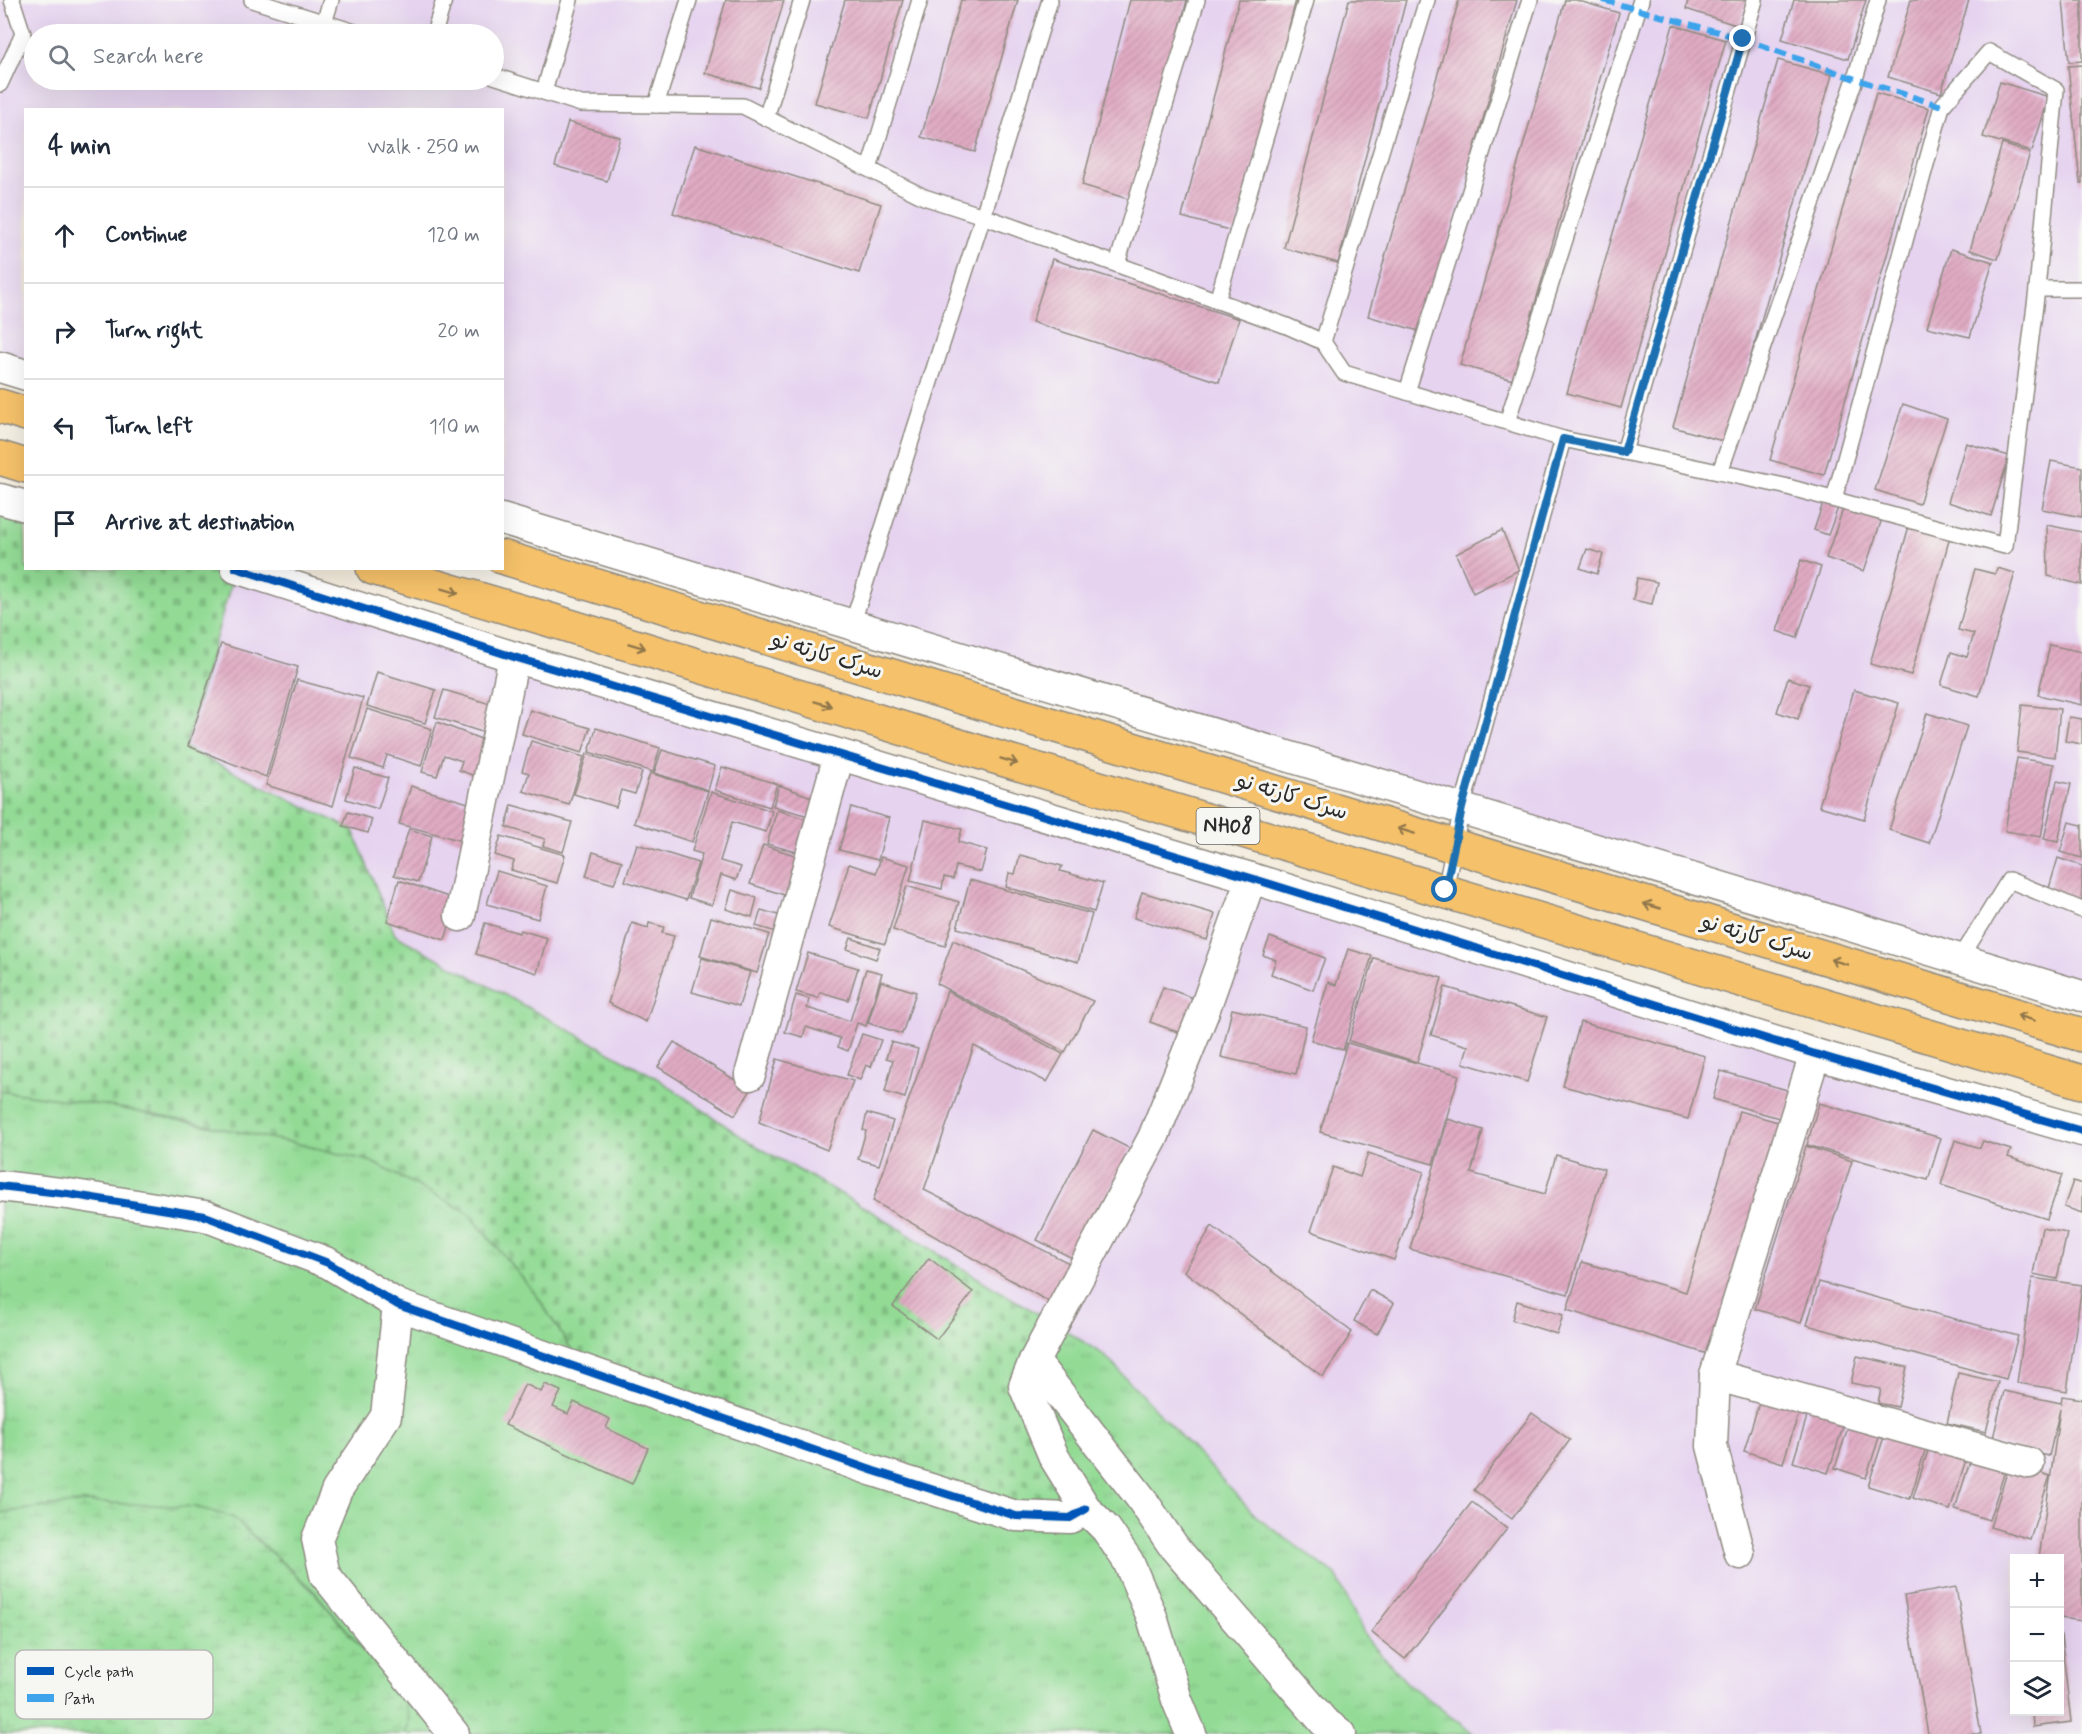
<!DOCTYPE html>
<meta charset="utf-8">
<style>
body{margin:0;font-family:Mynerve,"Playpen Sans Arabic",sans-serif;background:#f2f2f3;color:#1f2937}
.controls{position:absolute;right:18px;bottom:18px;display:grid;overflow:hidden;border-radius:0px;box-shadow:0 6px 24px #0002}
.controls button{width:54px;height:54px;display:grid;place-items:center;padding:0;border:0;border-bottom:2px solid #e0e1e3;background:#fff;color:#1f2937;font:30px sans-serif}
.stop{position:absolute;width:18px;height:18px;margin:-14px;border:4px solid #1f6fb2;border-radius:50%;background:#fff}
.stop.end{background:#1f6fb2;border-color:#fff;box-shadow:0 2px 6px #0008}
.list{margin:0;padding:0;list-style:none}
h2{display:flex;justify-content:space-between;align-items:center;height:78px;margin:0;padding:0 24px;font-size:26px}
h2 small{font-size:20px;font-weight:400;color:#747a83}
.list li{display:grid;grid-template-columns:39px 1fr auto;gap:18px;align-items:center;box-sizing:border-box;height:96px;padding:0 24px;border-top:2px solid #e0e1e3}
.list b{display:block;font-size:22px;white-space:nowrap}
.list em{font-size:20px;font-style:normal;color:#747a83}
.icon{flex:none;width:33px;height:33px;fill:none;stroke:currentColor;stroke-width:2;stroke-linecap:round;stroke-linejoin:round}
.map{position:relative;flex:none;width:2082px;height:1734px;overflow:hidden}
.search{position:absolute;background:#fff;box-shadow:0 6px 24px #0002;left:24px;top:24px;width:480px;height:66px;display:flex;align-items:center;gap:15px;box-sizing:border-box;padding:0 21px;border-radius:33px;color:#747a83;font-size:22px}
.panel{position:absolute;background:#fff;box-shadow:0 6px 24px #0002;left:24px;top:108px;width:480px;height:462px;border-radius:0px}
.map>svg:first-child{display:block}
.built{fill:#e6d3f0;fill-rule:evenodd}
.grass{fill:url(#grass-tufts);stroke:#5f8360;stroke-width:1.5}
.wetland{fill:url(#wetland-marsh);stroke:#5f8360;stroke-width:1.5}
.cemetery{fill:url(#cemetery-stones);stroke:#5f8360;stroke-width:1.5}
.building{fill:url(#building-hatch)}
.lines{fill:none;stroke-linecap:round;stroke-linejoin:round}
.service-casing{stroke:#8f8a82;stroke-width:18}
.minor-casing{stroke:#8f8a82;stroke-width:33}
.trunk-casing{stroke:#8f8a82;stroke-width:36}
.service{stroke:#fff;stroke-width:15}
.minor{stroke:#fff;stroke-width:30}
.trunk{stroke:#f5c16b;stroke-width:33}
.quiet{stroke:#3ea3eb;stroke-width:6;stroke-dasharray:12 6;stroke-linecap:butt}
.cycleway-casing{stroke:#f6f6f2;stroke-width:11}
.cycleway{stroke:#0057b8;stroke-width:8}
.oneway{stroke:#90764b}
.route{stroke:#1f6fb2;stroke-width:8}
.labels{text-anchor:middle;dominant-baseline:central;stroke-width:6;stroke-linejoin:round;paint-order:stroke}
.shield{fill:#f6f6f2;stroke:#686867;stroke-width:1.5}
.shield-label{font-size:21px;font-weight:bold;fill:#2b2b2b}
.street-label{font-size:22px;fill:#2b2b2b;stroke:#f6f6f2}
.key{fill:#f6f6f2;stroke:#b9b9b6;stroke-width:1.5}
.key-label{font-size:16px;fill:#2b2b2b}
</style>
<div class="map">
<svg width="2082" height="1734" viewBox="0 0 2082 1734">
<defs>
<pattern id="grass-tufts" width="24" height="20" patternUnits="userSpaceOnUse" patternTransform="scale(1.5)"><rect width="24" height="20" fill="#93db95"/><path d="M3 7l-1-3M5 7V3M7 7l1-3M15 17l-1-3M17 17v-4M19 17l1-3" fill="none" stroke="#7fbc81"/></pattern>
<pattern id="wetland-marsh" width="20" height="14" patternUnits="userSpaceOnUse" patternTransform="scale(1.5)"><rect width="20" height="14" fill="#93db95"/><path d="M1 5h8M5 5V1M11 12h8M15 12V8" fill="none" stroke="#7fbc81"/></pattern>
<pattern id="cemetery-stones" width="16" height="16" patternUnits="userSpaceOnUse" patternTransform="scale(1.5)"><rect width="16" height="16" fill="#93db95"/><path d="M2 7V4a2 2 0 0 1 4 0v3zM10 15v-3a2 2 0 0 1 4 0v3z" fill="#7fbc81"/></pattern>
<pattern id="building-hatch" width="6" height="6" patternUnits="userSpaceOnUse" patternTransform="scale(1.5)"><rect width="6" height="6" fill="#e0abc3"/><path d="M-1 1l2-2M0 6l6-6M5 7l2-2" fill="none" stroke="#c093a8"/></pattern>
</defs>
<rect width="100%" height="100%" fill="#f6f6f2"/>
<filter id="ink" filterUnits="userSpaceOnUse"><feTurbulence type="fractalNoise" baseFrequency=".0167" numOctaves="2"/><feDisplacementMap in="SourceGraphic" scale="12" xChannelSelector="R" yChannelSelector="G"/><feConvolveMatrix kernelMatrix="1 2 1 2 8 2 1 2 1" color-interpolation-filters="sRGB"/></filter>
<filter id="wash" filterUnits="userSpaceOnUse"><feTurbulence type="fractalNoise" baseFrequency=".008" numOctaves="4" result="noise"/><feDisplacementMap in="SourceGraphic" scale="24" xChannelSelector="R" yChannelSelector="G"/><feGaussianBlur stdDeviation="1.35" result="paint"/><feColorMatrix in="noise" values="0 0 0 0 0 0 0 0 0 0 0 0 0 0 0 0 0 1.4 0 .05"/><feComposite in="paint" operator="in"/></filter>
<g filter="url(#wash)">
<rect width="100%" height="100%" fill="#f3e9d8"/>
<g class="built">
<path d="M0,0H2082V996L503,519L502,110H26L25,375L0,367ZM34,34H494V80H34Z"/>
<path d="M236,569L2082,1131V1734H1474L1407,1683L1366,1638L1336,1575L1259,1519L1186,1442L1054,1323L989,1285L869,1210L751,1143L655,1077L395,935L353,830L185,748ZM2014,1558H2060V1712H2014Z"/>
</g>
<path class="grass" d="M0,1091L104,1105L290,1142L370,1161L468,1212L537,1296L577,1358L1024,1386L1054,1323L1104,1355L1259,1519L1336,1575L1366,1638L1407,1683L1474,1734H405C413,1720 406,1706 399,1692L315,1592L232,1517L84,1502L0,1513Z"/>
<path class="wetland" d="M84,1502L196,1507L232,1517L314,1592L399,1692C406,1706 413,1720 405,1734H0V1513Z"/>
<path class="cemetery" d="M0,499L25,506L26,568L235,569L185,748L353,830L395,935L655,1077L751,1143L869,1210L989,1285L1054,1323L1024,1386L1086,1509L1016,1516L577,1358L537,1296L468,1212L370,1161L290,1142L104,1105L0,1091Z"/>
<g id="blocks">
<g class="building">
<path d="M726,0H784L759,88L705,73Z"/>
<path d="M845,0H903L869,118L815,103Z"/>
<path d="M961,0H1018L975,152L921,137Z"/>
<path d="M1130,0H1187L1135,201L1082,185Z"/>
<path d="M1239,0H1296L1236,232L1182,217Z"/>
<path d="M1349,0H1406L1338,263L1284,248Z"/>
<path d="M1459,0H1517L1422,332L1368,316Z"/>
<path d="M1565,0H1576L1619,13L1513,380L1460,365Z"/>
<path d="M1688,0H1747L1739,26L1686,9Z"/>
<path d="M1794,0H1866L1848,59L1782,39Z"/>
<path d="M1911,0H1969L1941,93L1888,77Z"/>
<path d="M2063,0H2082V61L2069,62Z"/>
<path d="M1673,25L1726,40L1621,408L1567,393Z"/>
<path d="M1778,60L1832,75L1726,442L1673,427Z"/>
<path d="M2082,65V183H2080L2068,66Z"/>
<path d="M2000,82L2049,97L2032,151L1983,137Z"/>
<path d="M1876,93L1929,108L1824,475L1770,460Z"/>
<path d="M568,122L620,137L607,181L555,166Z"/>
<path d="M2002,144L2030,153L1998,259L1970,250Z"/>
<path d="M695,145L881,204L859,273L673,213Z"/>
<path d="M1951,249L1993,262L1970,337L1927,327Z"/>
<path d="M1052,259L1239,319L1219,382L1032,322Z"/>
<path d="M1903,404L1947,419L1919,504L1875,490Z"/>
<path d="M1966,443L2009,456L1991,516L1948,502Z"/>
<path d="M2051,461L2082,467V517L2042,509Z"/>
<path d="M1824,500L1839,505L1828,535L1814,530Z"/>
<path d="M1844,506L1882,519L1864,571L1826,558Z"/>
<path d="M2047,525L2082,532V585L2048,576Z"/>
<path d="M1909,526L1950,537L1911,675L1870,664Z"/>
<path d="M1502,530L1519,570L1473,593L1456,554Z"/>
<path d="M1587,549L1603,554L1597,574L1580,568Z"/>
<path d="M1801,560L1821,567L1797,638L1777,631Z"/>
<path d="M1997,568L2015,573L1979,696L1941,685L1951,652L1967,657L1974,634L1958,630L1975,569L1995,574Z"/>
<path d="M1637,578L1657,582L1652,604L1633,600Z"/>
<path d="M221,644L298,667L266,777L188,746Z"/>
<path d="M2050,645L2082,652V705L2038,695Z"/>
<path d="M377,672L436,690L425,723L367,706Z"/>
<path d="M1788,678L1809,685L1798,719L1777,712Z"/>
<path d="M297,680L363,698L333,806L266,785Z"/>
<path d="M444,690L497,706L488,734L435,717Z"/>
<path d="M1854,690L1899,703L1864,819L1819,806Z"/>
<path d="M2022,705L2060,709L2055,757L2017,752Z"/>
<path d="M367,709L432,729L421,766L387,755L383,768L351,758Z"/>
<path d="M530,710L590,728L582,753L522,734Z"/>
<path d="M1927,713L1967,726L1929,843L1889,830Z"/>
<path d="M2069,717L2082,719V744L2065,741Z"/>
<path d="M437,722L486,741L477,777L459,770L462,761L444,755L437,776L422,772Z"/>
<path d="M596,728L660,748L653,772L589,752Z"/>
<path d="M531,741L584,757L569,805L523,791L529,773L522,771Z"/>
<path d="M662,750L715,766L708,790L654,773Z"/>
<path d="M587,754L642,772L635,794L621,790L616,807L574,794Z"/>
<path d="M2017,758L2054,764L2041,837L2005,831Z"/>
<path d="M722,767L777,784L770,807L715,790Z"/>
<path d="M355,768L388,778L378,809L346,799Z"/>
<path d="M650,773L708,791L692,842L634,823Z"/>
<path d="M2057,781L2071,784L2058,842L2044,839Z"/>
<path d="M779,785L817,799L812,817L773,806Z"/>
<path d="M411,786L475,805L466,842L399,824Z"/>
<path d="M711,792L772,811L766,832L732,822L720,861L741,867L736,880L721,875L712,905L689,898L702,854L692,851Z"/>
<path d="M512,805L572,822L563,852L543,846L545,839L506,827Z"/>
<path d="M851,807L889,818L878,860L839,850Z"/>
<path d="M777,810L812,821L804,854L767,844Z"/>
<path d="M348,812L372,819L368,833L343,826Z"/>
<path d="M925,820L962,829L958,842L987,850L981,872L956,866L953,879L944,877L942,889L910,881Z"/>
<path d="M2069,822L2082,825V858L2060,852Z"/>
<path d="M409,829L432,836L418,882L394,875Z"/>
<path d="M501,836L565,855L557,883L511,870L514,861L495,855Z"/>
<path d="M637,844L698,863L686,900L625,881Z"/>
<path d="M763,845L807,859L794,898L750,884Z"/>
<path d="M593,852L622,861L614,884L586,876Z"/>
<path d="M1020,855L1062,866L1060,871L1103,883L1094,912L1006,887L1009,873L1015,874Z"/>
<path d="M881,857L909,865L885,944L829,927L849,864L876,873Z"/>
<path d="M2058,858L2082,866V906L2047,895Z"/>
<path d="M497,871L547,886L538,919L487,904Z"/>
<path d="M399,880L457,900L445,940L387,921Z"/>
<path d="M970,880L1092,914L1078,962L957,928Z"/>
<path d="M907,886L959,902L945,946L893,930Z"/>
<path d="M732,890L757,898L752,917L726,909Z"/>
<path d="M1142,892L1215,914L1207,940L1134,918Z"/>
<path d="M761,910L788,918L783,934L756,926Z"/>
<path d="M711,917L769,934L757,973L700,956Z"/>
<path d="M485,923L519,933L520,930L547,938L537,973L476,954Z"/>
<path d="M632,923L648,928L649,923L664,927L662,933L674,936L646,1022L608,1003Z"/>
<path d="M1270,937L1325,958L1313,990L1271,974L1276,960L1263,955Z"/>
<path d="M851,938L880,948L876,959L847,949Z"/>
<path d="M953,940L1093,1001L1065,1052L937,984Z"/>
<path d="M1348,949L1372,956L1343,1050L1311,1040L1328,982L1336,985Z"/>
<path d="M808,953L858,968L848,1000L820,992L818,998L796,992Z"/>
<path d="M702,958L750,972L739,1006L692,992Z"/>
<path d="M1374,958L1442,978L1417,1062L1349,1041Z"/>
<path d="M866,969L882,973L866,1026L857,1023L848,1051L838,1047L840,1038L806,1027L803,1037L785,1032L796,995L809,999L807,1008L850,1021Z"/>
<path d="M881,981L916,992L902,1034L868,1023Z"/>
<path d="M1163,987L1196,999L1183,1034L1150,1022Z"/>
<path d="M1445,987L1547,1017L1527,1082L1463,1063L1468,1046L1431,1035Z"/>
<path d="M947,991L1063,1054L1047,1082L974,1046L924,1190L1075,1266L1056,1306L873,1201Z"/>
<path d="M1232,1009L1306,1026L1296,1074L1221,1057Z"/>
<path d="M1580,1022L1705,1056L1688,1119L1563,1086Z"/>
<path d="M862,1034L881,1040L871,1067L866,1065L860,1080L847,1075Z"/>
<path d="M674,1042L751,1090L735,1115L658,1067Z"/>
<path d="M891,1042L918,1049L905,1098L885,1092L893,1060L886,1058Z"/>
<path d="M1347,1043L1459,1075L1433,1164L1320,1132Z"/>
<path d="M777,1059L853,1081L827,1150L759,1122Z"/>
<path d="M1721,1071L1794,1092L1786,1120L1713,1099Z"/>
<path d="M1819,1103L1941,1138L1928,1180L1807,1145Z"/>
<path d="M1739,1111L1785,1124L1717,1357L1567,1310L1582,1262L1686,1292Z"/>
<path d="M867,1113L893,1121L879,1165L858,1159L866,1131L863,1130Z"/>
<path d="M1448,1119L1483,1130L1471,1173L1545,1194L1556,1155L1604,1169L1568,1294L1410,1249Z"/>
<path d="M1093,1130L1131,1149L1074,1259L1037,1240Z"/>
<path d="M1955,1140L1980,1148L1983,1141L2011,1150L2008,1157L2062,1175L2047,1219L1941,1185Z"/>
<path d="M1806,1146L1852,1161L1801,1323L1755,1309Z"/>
<path d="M1368,1153L1424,1172L1394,1260L1311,1231L1333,1167L1360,1177Z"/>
<path d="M2073,1181L2082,1184V1213L2064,1207Z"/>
<path d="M1212,1226L1352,1332L1323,1377L1184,1271Z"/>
<path d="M2042,1228L2067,1233L2057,1279L2033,1274Z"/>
<path d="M929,1258L973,1292L937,1339L893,1306Z"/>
<path d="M2032,1278L2082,1285L2067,1391L2017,1383Z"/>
<path d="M1819,1282L2018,1336L2006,1379L1807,1325Z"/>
<path d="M1370,1290L1394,1303L1377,1334L1354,1321Z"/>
<path d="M1517,1301L1563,1315L1557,1334L1512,1320Z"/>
<path d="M1857,1356L1907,1367L1898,1407L1878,1403L1881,1389L1851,1383Z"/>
<path d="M1958,1373L1998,1382L1986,1432L1947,1423Z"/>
<path d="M525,1384L541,1392L545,1384L561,1391L553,1407L568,1414L574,1402L610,1419L606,1428L648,1448L632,1484L505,1425Z"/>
<path d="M2004,1391L2061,1403L2062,1396L2082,1399V1621L2060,1618V1558H2039L2060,1409L2049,1456L1992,1443Z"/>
<path d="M1762,1393L1801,1406L1783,1463L1744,1451Z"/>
<path d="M1810,1407L1846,1418L1828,1473L1793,1462Z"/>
<path d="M1532,1413L1570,1440L1512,1519L1474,1490Z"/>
<path d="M1851,1418L1882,1428L1866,1478L1835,1468Z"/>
<path d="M1887,1428L1928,1441L1910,1499L1868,1486Z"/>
<path d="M1932,1438L1969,1450L1950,1510L1913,1498Z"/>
<path d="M1973,1452L2008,1462L1989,1520L1955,1509Z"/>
<path d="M2010,1463L2050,1476L2030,1539L1990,1527Z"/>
<path d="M1472,1502L1507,1529L1405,1659L1371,1632Z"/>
<path d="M1956,1587L1981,1734H1928L1904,1596Z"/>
<path d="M2060,1635H2061L2071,1722L2033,1727L2032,1712H2060Z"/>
</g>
</g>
</g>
<g filter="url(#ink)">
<use href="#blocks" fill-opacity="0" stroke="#8f8a82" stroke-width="1.5"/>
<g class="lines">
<g class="service-casing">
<g id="service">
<path d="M252,0L361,34"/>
<path d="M324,23L331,0"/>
<path d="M434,34L444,0"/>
<path d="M494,76L581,104L743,106L924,197L983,216L1287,326L1323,342L1344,373L1563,439L1784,486L2005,546L2037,289L2056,90L1989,52L1942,106L1834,499"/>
<path d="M0,84L23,34L12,0"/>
<path d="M544,92L570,0"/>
<path d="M656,105L689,0"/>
<path d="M766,118L802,0"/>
<path d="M869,169L920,0"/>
<path d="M1117,264L1197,0"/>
<path d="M2037,289H2082"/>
<path d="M1217,301L1306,0"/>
<path d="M1323,342L1427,0"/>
<path d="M1407,392L1530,0"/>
<path d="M1507,422L1641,0"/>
<path d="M1624,452L1755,0"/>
<path d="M1720,472L1855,79L1878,0"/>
<path d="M852,625L983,216L1050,0"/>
<path d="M1445,890L1462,808L1563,439"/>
<path d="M1960,959L2009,880L2082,910"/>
</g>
</g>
<g class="minor-casing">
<g id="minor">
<path d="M0,367L26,375"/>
<path d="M0,499L26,506"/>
<path d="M502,519L2082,996"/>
<path d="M236,568L514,657L1251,878L1815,1054L2082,1131"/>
<path d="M460,916L514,657"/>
<path d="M750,1075L839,755"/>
<path d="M0,1186L68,1194L205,1216L328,1263L398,1305L874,1471L1016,1516L1070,1518L1086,1509"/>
<path d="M398,1305L386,1416L337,1490L317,1539L325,1575L454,1734"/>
<path d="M1034,1361L1140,1497L1174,1547L1324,1722L1341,1734"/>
<path d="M1715,1375L2029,1463"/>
<path d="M1740,1554L1712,1446L1715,1375L1815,1054"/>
<path d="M1191,1734L1177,1700L1152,1617L1128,1561L1106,1529L1086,1509L1054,1457L1024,1386L1034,1361L1153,1138L1203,1014L1251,878"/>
</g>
</g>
<g class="trunk-casing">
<g id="trunk">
<path d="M0,406L26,414"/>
<path d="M0,458L26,466"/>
<path d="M502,557L1056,726L2082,1035"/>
<path d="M373,568L547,619L992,756L2082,1082"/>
</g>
</g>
<use href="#service" class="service"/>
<use href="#minor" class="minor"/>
<use href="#trunk" class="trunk"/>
<path class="quiet" d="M1603,0L1743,39L1855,79L1942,106"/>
<g class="cycleway-casing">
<g id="cycleway">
<path d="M236,568L514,657L1251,878L1815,1054L2082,1131"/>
<path d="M0,1186L68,1194L205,1216L328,1263L398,1305L874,1471L1016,1516L1070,1518L1086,1509"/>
</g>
</g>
<use href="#cycleway" class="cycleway"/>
</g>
<defs><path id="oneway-shaft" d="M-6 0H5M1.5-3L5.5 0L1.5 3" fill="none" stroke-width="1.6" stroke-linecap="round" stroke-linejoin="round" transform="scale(1.5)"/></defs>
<g class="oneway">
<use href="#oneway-shaft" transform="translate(450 591) rotate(16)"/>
<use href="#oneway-shaft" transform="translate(637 646) rotate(17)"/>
<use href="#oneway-shaft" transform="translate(823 704) rotate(17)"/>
<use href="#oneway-shaft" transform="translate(1009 761) rotate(17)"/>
<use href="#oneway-shaft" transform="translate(1406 831) rotate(-163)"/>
<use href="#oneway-shaft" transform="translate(1652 906) rotate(-163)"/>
<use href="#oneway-shaft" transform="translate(1839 962) rotate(-163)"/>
<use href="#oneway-shaft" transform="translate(2026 1018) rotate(-163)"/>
</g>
</g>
<g class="lines" filter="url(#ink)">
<path class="route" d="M1445,890L1462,808L1563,439L1624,452L1743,39"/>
</g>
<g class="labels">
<rect class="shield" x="1196.5" y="808" width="63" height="36" rx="4.5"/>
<g class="shield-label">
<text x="1228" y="826">NH08</text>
</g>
<g class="street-label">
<text transform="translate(827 656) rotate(17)">سرک کارته نو</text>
<text transform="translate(1292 797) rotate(17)">سرک کارته نو</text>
<text transform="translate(1757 938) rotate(17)">سرک کارته نو</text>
</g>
</g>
<rect x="15" y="1650" width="198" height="69" rx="9" class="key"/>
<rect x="27" y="1667" width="27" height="8" fill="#0057b8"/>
<rect x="27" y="1694" width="27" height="8" fill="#3ea3eb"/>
<g class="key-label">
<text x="64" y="1677">Cycle path</text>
<text x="64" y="1704">Path</text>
</g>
</svg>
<div class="controls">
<button>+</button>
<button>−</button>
<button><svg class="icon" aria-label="layers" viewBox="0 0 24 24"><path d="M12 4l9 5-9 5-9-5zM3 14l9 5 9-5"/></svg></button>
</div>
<div class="stop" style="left:1445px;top:890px"></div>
<div class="stop end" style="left:1743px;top:39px"></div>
<div class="search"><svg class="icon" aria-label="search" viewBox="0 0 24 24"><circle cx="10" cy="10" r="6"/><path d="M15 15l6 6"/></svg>Search here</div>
<section class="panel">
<h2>4 min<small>Walk · 250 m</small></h2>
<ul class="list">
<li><svg class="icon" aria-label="ahead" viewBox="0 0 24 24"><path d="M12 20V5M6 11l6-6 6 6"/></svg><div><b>Continue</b></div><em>120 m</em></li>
<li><svg class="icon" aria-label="right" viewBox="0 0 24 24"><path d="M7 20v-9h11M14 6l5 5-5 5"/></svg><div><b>Turn right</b></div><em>20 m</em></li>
<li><svg class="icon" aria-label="left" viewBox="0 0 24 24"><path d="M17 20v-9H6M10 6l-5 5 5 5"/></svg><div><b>Turn left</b></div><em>110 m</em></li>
<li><svg class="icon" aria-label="arrive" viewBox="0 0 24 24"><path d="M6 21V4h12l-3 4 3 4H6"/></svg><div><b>Arrive at destination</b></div></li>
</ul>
</section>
</div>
